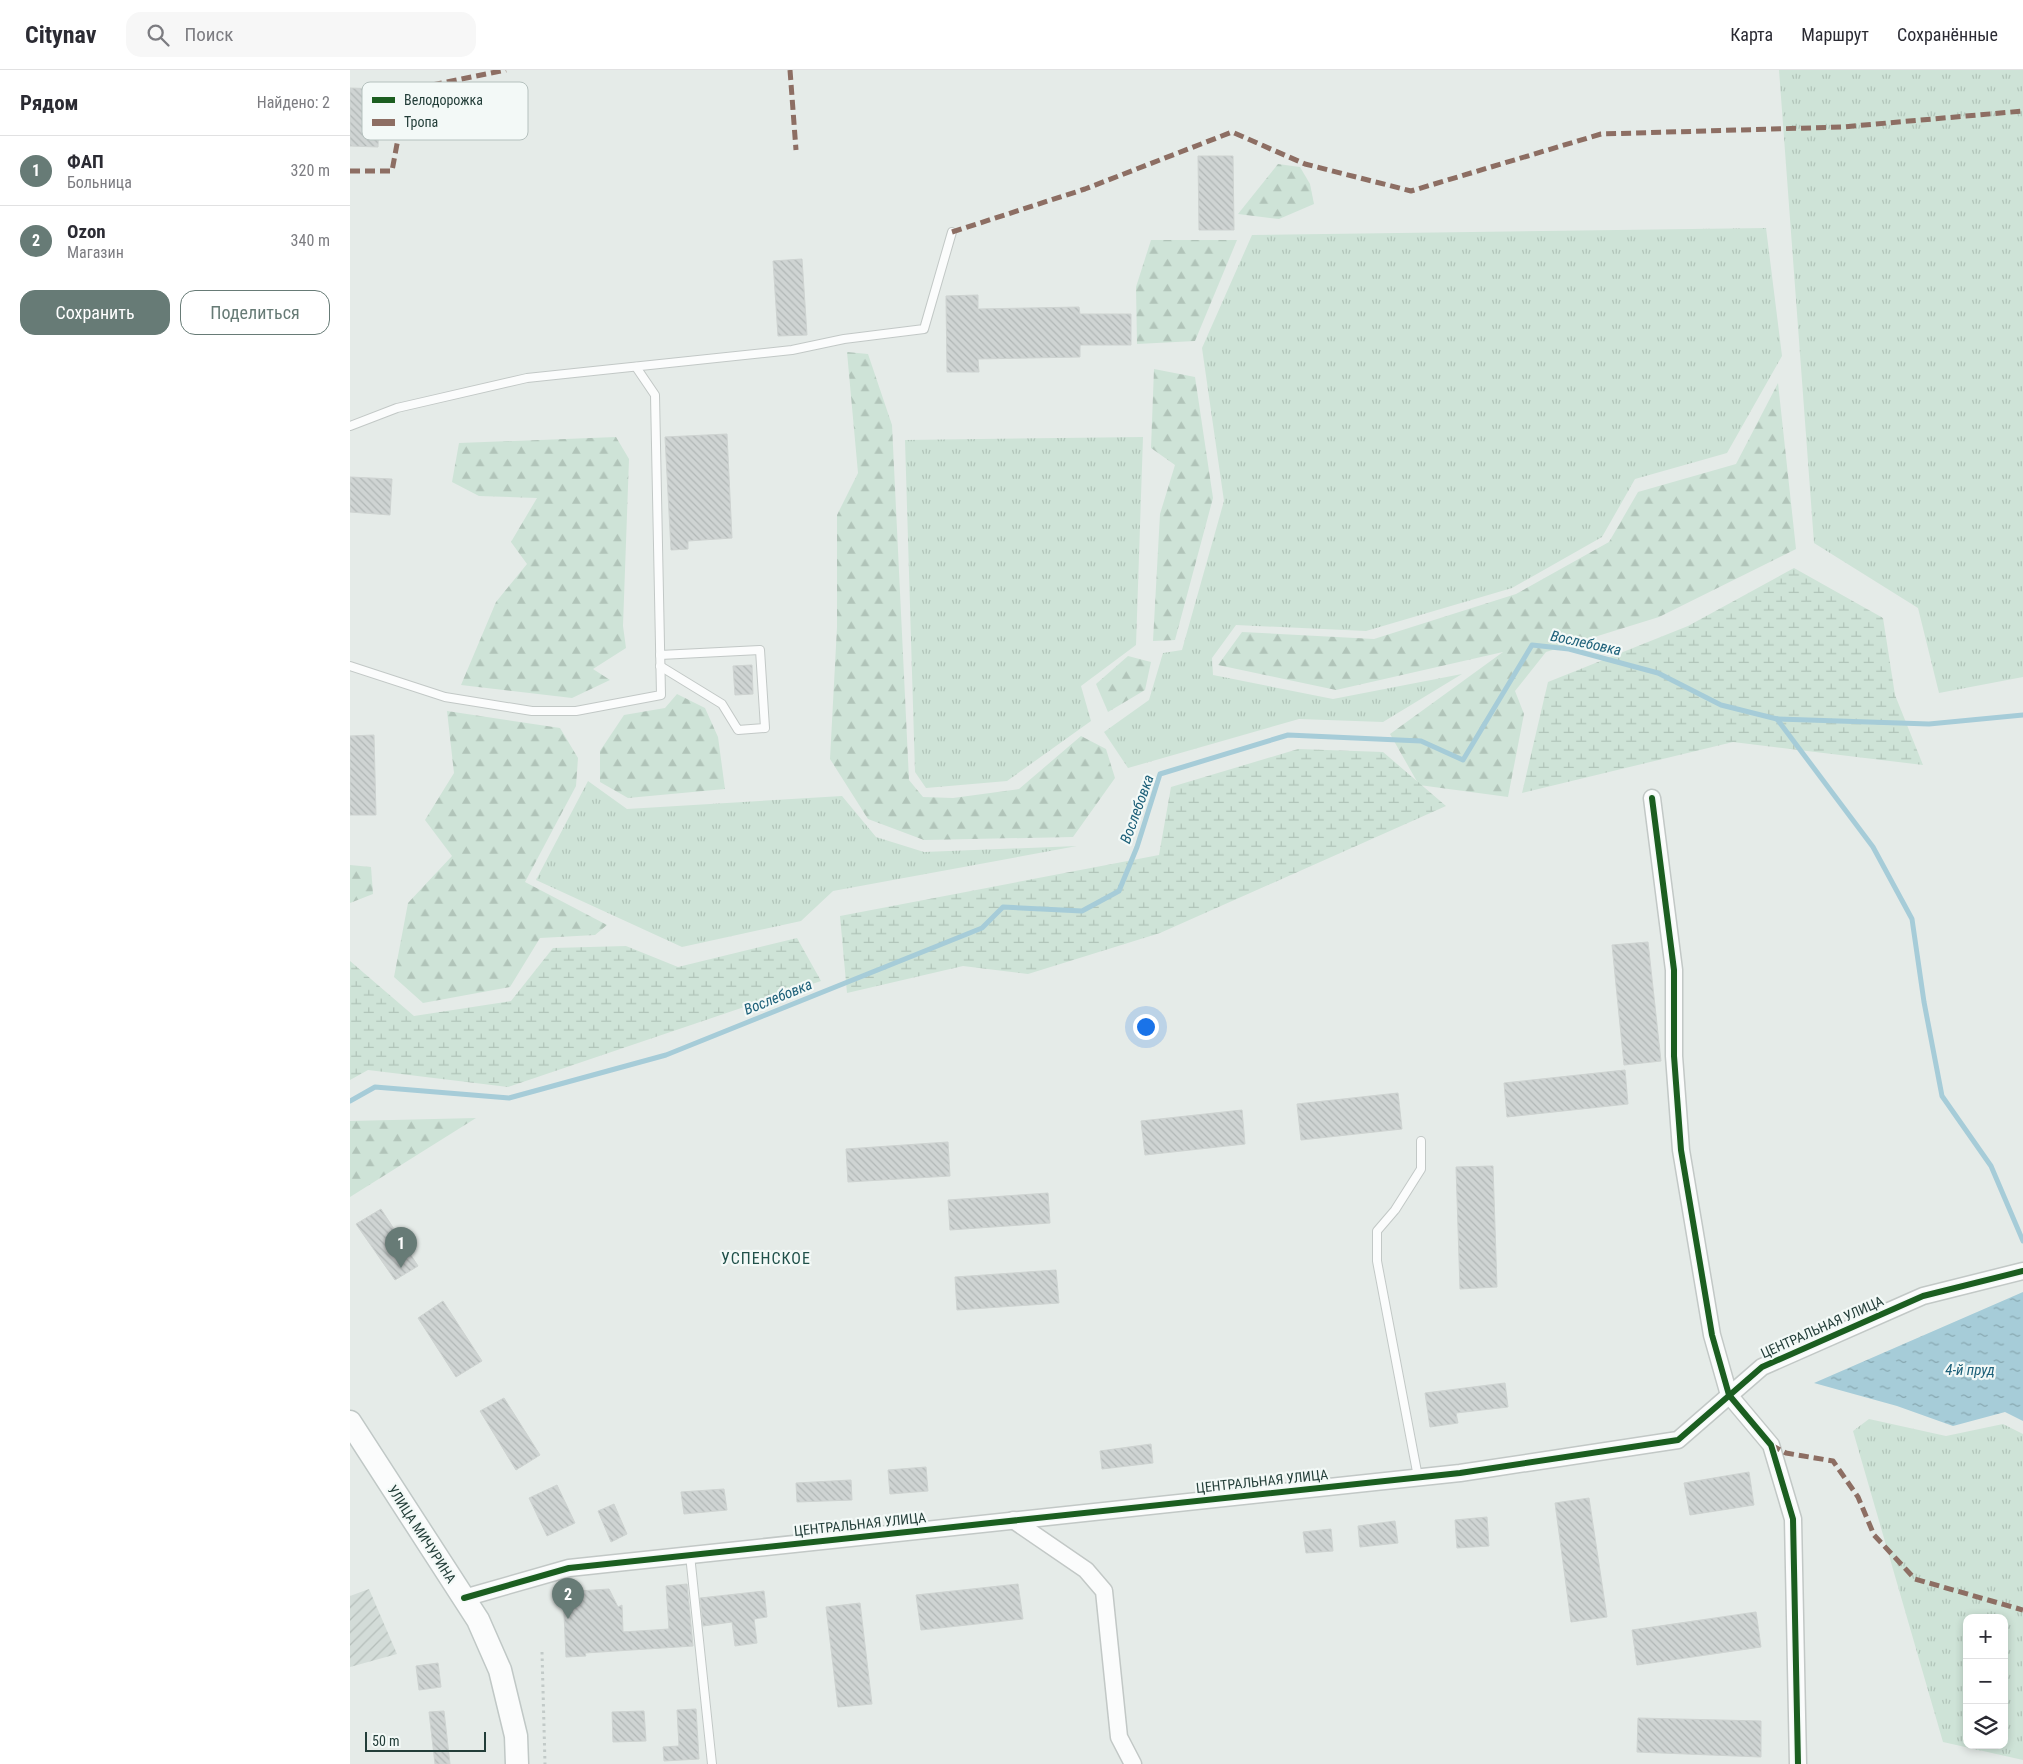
<!DOCTYPE html>
<html lang="ru">
<meta charset="utf-8">
<style>
body{margin:0;font-family:"Roboto Condensed",sans-serif;background:#f7f7f7;color:#2b2b33}
.controls{position:absolute;right:15px;bottom:15px;display:grid;overflow:hidden;border-radius:10px;box-shadow:0 2px 8px #0003}
.controls button{width:45px;height:45px;display:grid;place-items:center;padding:0;border:0;border-bottom:1px solid #e1e1e2;background:#fff;color:#2b2b33;font:25px sans-serif}
.scale{position:absolute;left:15px;bottom:12px;width:121px;box-sizing:border-box;padding-left:5px;border:2px solid #233e39;border-top:0;font-size:14px;line-height:18px;white-space:nowrap;color:#233e39;-webkit-text-stroke:4px #f3f9f7;paint-order:stroke}
.you{position:absolute;left:795px;top:956px;width:18px;height:18px;margin:-12px;border:4px solid #fff;border-radius:50%;background:#1a73e8;box-shadow:0 0 0 8px #1a73e833}
.badge{display:grid;place-items:center;width:32px;height:32px;border-radius:50%;background:#677b76;color:#fff;font-size:16px;font-weight:700}
.pin{position:absolute;translate:-50% -41px;filter:drop-shadow(0 1px 2px #0008)}
.pin::after{content:'';position:absolute;top:26px;width:18px;height:15px;background:inherit;clip-path:polygon(0 0,100% 0,50% 100%)}
.list{margin:0;padding:0;list-style:none}
h2{display:flex;justify-content:space-between;align-items:center;height:65px;margin:0;padding:0 20px;font-size:21px}
h2 small{font-size:16px;font-weight:400;color:#7c7c81}
.list li{display:grid;grid-template-columns:32px 1fr auto;gap:15px;align-items:center;box-sizing:border-box;height:70px;padding:0 20px;border-top:1px solid #e1e1e2}
.list b{display:block;font-size:19px;white-space:nowrap}
.list p{margin:0;font-size:16px;white-space:nowrap;color:#7c7c81}
.list em{font-size:16px;font-style:normal;color:#7c7c81}
.actions{display:flex;gap:10px;padding:15px 20px}
.actions a{flex:1;padding:11px 0;border:1px solid #677b76;border-radius:15px;text-align:center;font-size:18px;color:#677b76}
.actions .main{background:#677b76;color:#fff}
.icon{flex:none;width:28px;height:28px;fill:none;stroke:currentColor;stroke-width:2;stroke-linecap:round;stroke-linejoin:round}
.map{position:relative;flex:none;width:1673px;height:1694px;overflow:hidden}
header{display:flex;align-items:center;gap:30px;box-sizing:border-box;height:70px;padding:0 25px;background:#fff;border-bottom:1px solid #e1e1e2}
header strong{font-size:24px}
nav{display:flex;gap:28px;margin-inline-start:auto;font-size:18px}
.search{width:350px;height:45px;background:#f7f7f7;display:flex;align-items:center;gap:12px;box-sizing:border-box;padding:0 18px;border-radius:15px;color:#7c7c81;font-size:19px}
main{display:flex}
aside{flex:1;background:#fff}
.map>svg:first-child{display:block}
.industrial{fill:url(#industrial-furrows)}
.grass{fill:url(#grass-tufts);fill-rule:evenodd}
.forest{fill:url(#forest-firs)}
.wetland{fill:url(#wetland-marsh)}
.water{fill:url(#water-ripples)}
.lines{fill:none;stroke-linecap:round;stroke-linejoin:round}
.stream{stroke:#a6ccd8;stroke-width:5}
.building{fill:url(#building-back-hatch);stroke:#ced3d1}
.lane-casing{stroke:#c2c8c6;stroke-width:10}
.street-casing{stroke:#c2c8c6;stroke-width:19}
.secondary-casing{stroke:#c0c8c6;stroke-width:25}
.path{stroke:#c2cac8;stroke-width:3;stroke-dasharray:2.5 4;stroke-linecap:butt}
.lane{stroke:#fbfcfc;stroke-width:8}
.street{stroke:#fbfcfc;stroke-width:16}
.secondary{stroke:#fbfcfc;stroke-width:22}
.quiet{stroke:#8d6e63;stroke-width:5;stroke-dasharray:10 5;stroke-linecap:butt}
.cycleway-casing{stroke:#f3f9f7;stroke-width:9}
.cycleway{stroke:#1b5e20;stroke-width:6}
.labels{text-anchor:middle;dominant-baseline:central;stroke-width:4.5;stroke-linejoin:round;paint-order:stroke}
.street-label{font-size:14px;fill:#233e39;stroke:#f3f9f7}
.water-label{font-size:15px;font-style:italic;fill:#1d6079;stroke:#f3f9f7}
.quarter-label{font-size:16px;letter-spacing:1px;fill:#1f5049;stroke:#f3f9f7}
.key{fill:#f3f9f7;stroke:#b5c1be;stroke-width:1}
.key-label{font-size:14px;fill:#233e39}
</style>
<header>
<strong>Citynav</strong>
<div class="search"><svg class="icon" aria-label="search" viewBox="0 0 24 24"><circle cx="10" cy="10" r="6"/><path d="M15 15l6 6"/></svg>Поиск</div>
<nav><a>Карта</a><a>Маршрут</a><a>Сохранённые</a></nav>
</header>
<main>
<aside>
<h2>Рядом<small>Найдено: 2</small></h2>
<ul class="list">
<li><span class="badge">1</span><div><b>ФАП</b><p>Больница</p></div><em>320 m</em></li>
<li><span class="badge">2</span><div><b>Ozon</b><p>Магазин</p></div><em>340 m</em></li>
</ul>
<div class="actions"><a class="main">Сохранить</a><a>Поделиться</a></div>
</aside>
<div class="map">
<svg width="1673" height="1694" viewBox="0 0 1673 1694">
<defs>
<pattern id="industrial-furrows" width="10" height="10" patternUnits="userSpaceOnUse" patternTransform="scale(1.25)"><rect width="10" height="10" fill="#d3dcd8"/><path d="M-1 1l2-2M0 10L10 0M9 11l2-2" fill="none" stroke="#b5beba"/></pattern>
<pattern id="grass-tufts" width="24" height="20" patternUnits="userSpaceOnUse" patternTransform="scale(1.25)"><rect width="24" height="20" fill="#cee3d7"/><path d="M3 7l-1-3M5 7V3M7 7l1-3M15 17l-1-3M17 17v-4M19 17l1-3" fill="none" stroke="#b1c4b9"/></pattern>
<pattern id="forest-firs" width="22" height="20" patternUnits="userSpaceOnUse" patternTransform="scale(1.25)"><rect width="22" height="20" fill="#cee3d7"/><path d="M5 1l3.5 6h-7zM16 11l3.5 6h-7z" fill="#b1c4b9"/></pattern>
<pattern id="wetland-marsh" width="20" height="14" patternUnits="userSpaceOnUse" patternTransform="scale(1.25)"><rect width="20" height="14" fill="#cee3d7"/><path d="M1 5h8M5 5V1M11 12h8M15 12V8" fill="none" stroke="#b1c4b9"/></pattern>
<pattern id="water-ripples" width="26" height="14" patternUnits="userSpaceOnUse" patternTransform="scale(1.25)"><rect width="26" height="14" fill="#a6ccd8"/><path d="M2 4q2-2 4 0t4 0M15 11q2-2 4 0t4 0" fill="none" stroke="#87a7b0"/></pattern>
<pattern id="building-back-hatch" width="6" height="6" patternUnits="userSpaceOnUse" patternTransform="scale(1.25)"><rect width="6" height="6" fill="#cfd4d3"/><path d="M-1 5l2 2M0 0l6 6M5-1l2 2" fill="none" stroke="#b1b7b6"/></pattern>
</defs>
<rect width="100%" height="100%" fill="#e5ebe8"/>
<path class="industrial" d="M19,1519L47,1584L0,1597V1526Z"/>
<g class="grass">
<path d="M1429,0H1673V607L1589,623L1568,538L1464,473Z"/>
<path d="M1416,158L1432,286L1377,383L1285,409L1252,467L1162,518L1016,561L886,555L862,588L863,605L983,629L1112,604L1033,652L949,649L778,698L754,662L799,630L813,583L832,580L874,431L852,278L902,165Z"/>
<path d="M793,367L786,575L731,616L741,651L657,711L576,718L565,702L555,370Z"/>
<path d="M238,711L277,739L492,726L526,767L574,782L727,776L483,821L451,851L332,877L186,810Z"/>
<path d="M1519,1349L1596,1366L1653,1354L1673,1364V1690L1593,1672L1503,1361ZM1617,1548H1654V1675H1617Z"/>
</g>
<g class="forest">
<path d="M928,94L950,97L960,114L964,134L929,149L888,144Z"/>
<path d="M801,170H887L845,271L787,274L786,217Z"/>
<path d="M497,282L518,284L542,355L559,710L573,727L603,728L669,719L731,666L756,679L765,708L723,767L574,770L518,749L480,689L487,557V445L508,403Z"/>
<path d="M804,299L845,307L863,428L825,570L803,571L810,444L825,395L801,378Z"/>
<path d="M1428,313L1446,479L1309,547L1196,582L1165,621L1174,644L1158,727L1069,715L1040,664L1153,582L986,620L868,595L892,562L1024,569L1166,524L1259,472L1288,422L1386,394Z"/>
<path d="M266,367L279,389L273,556L276,578L243,599L260,610L222,628L111,615L146,532L177,494L161,472L187,428L129,426L102,412L109,373Z"/>
<path d="M778,586L801,592L795,620L758,642L746,614Z"/>
<path d="M327,624L355,638L368,667L375,719L278,728L250,712V681L274,645L315,638Z"/>
<path d="M97,641L210,658L228,688L226,716L175,812L257,855L245,865L190,868L160,917L73,933L44,907L58,833L102,786L75,750L104,703Z"/>
<path d="M0,795L21,797L23,824L0,833Z"/>
<path d="M126,1048L0,1127V1051Z"/>
</g>
<g class="wetland">
<path d="M1444,498L1533,548L1545,625L1573,695L1383,672L1172,723L1198,612L1338,556Z"/>
<path d="M948,679L1033,682L1096,736L810,863L678,904L613,896L497,923L490,846L809,785L821,717Z"/>
<path d="M447,868L471,911L158,1017L18,1000L0,1010V891L64,946L161,931L203,878L276,876L328,897Z"/>
</g>
<path class="water" d="M1673,1222V1351L1655,1342L1603,1356L1547,1336L1464,1313Z"/>
<g class="lines">
<g class="stream">
<path d="M1427,649L1523,777L1562,849L1574,932L1592,1026L1641,1096L1673,1171"/>
<path d="M0,1031L25,1017L159,1028L316,985L632,858L653,837L732,841L769,821L787,777L810,704L938,665L1071,671L1113,690L1182,575L1219,579L1308,603L1371,635L1427,649L1579,654L1673,645"/>
</g>
</g>
<g class="building">
<path d="M0,18L30,19L28,77L0,76Z"/>
<path d="M848,86H883L884,160H849Z"/>
<path d="M452,189L457,265L428,266L423,191Z"/>
<path d="M628,225V239L729,237L730,244H781V275H730V287L628,289L629,302H597L596,226Z"/>
<path d="M377,364L382,468L338,471V479L321,480L315,367Z"/>
<path d="M0,407L42,409L40,445L0,442Z"/>
<path d="M402,595L403,624L385,625L383,596Z"/>
<path d="M24,665L26,745H0V666Z"/>
<path d="M1298,872L1311,991L1274,995L1262,875Z"/>
<path d="M1275,1000L1278,1034L1157,1047L1154,1013Z"/>
<path d="M1048,1023L1052,1059L951,1070L947,1034Z"/>
<path d="M892,1040L895,1074L795,1085L791,1051Z"/>
<path d="M598,1072L600,1106L498,1112L496,1079Z"/>
<path d="M1143,1096L1147,1217L1110,1219L1106,1097Z"/>
<path d="M698,1123L700,1153L600,1160L598,1130Z"/>
<path d="M31,1139L68,1196L45,1210L6,1154Z"/>
<path d="M706,1200L709,1233L607,1240L605,1207Z"/>
<path d="M93,1231L132,1291L106,1307L68,1248Z"/>
<path d="M1155,1313L1158,1337L1106,1343L1108,1353L1080,1357L1075,1323Z"/>
<path d="M154,1328L190,1385L166,1400L130,1341Z"/>
<path d="M801,1374L803,1393L752,1399L750,1381Z"/>
<path d="M576,1397L578,1421L540,1424L538,1400Z"/>
<path d="M1399,1402L1404,1435L1340,1445L1334,1413Z"/>
<path d="M501,1410L502,1430L447,1432L446,1413Z"/>
<path d="M207,1415L225,1453L197,1466L179,1428Z"/>
<path d="M374,1419L377,1440L334,1444L331,1422Z"/>
<path d="M1239,1428L1257,1547L1221,1552L1205,1433Z"/>
<path d="M264,1434L277,1464L261,1472L248,1441Z"/>
<path d="M1137,1447L1139,1476L1107,1478L1105,1450Z"/>
<path d="M1045,1451L1048,1473L1010,1477L1008,1456Z"/>
<path d="M981,1459L983,1481L956,1483L953,1462Z"/>
<path d="M337,1514L343,1576L235,1583L236,1586L216,1587L213,1522L259,1519L268,1537L272,1535L273,1562L319,1559L316,1516Z"/>
<path d="M668,1514L673,1549L571,1560L566,1525Z"/>
<path d="M414,1521L417,1547L404,1549L407,1573L385,1576L382,1552L353,1556L350,1528Z"/>
<path d="M510,1533L522,1634L488,1637L476,1537Z"/>
<path d="M1406,1542L1411,1577L1287,1595L1282,1560Z"/>
<path d="M88,1593L91,1617L69,1620L66,1596Z"/>
<path d="M346,1639L349,1689L314,1691L313,1677L329,1676L327,1640Z"/>
<path d="M94,1641L100,1694H85L79,1642Z"/>
<path d="M294,1641L296,1671L263,1672L262,1642Z"/>
<path d="M1288,1648L1411,1651V1687L1287,1682Z"/>
</g>
<g class="lines">
<g class="lane-casing">
<g id="lane">
<path d="M0,356L47,338L177,308L442,280L494,269L574,259L602,162"/>
<path d="M310,585L410,580L415,658L388,660L372,634L310,596"/>
<path d="M0,596L95,627L182,641H226L311,625L305,325L286,297"/>
<path d="M1068,1407L1027,1191V1161L1045,1140L1071,1099V1071"/>
<path d="M340,1485L362,1694"/>
</g>
</g>
<g class="street-casing">
<g id="street">
<path d="M1302,728L1324,900V986L1331,1080L1362,1265L1379,1325L1421,1375L1443,1449L1448,1694"/>
<path d="M663,1450L736,1500L754,1521L769,1667L783,1694"/>
<path d="M114,1528L219,1498L1110,1403L1328,1370L1412,1297L1573,1226L1673,1201"/>
</g>
</g>
<g class="secondary-casing">
<path id="secondary" d="M0,1352L128,1550L150,1600L166,1666L167,1694"/>
</g>
<path class="path" d="M192,1582L195,1694"/>
<use href="#lane" class="lane"/>
<use href="#street" class="street"/>
<use href="#secondary" class="secondary"/>
<g class="quiet">
<path d="M440,0L446,80"/>
<path d="M0,101H42L57,20L156,0"/>
<path d="M602,162L735,119L882,62L955,94L1061,121L1251,64L1492,57L1673,41"/>
<path d="M1421,1375L1436,1383L1483,1391L1508,1427L1524,1465L1565,1509L1673,1540"/>
</g>
<g class="cycleway-casing">
<g id="cycleway">
<path d="M1302,728L1324,900V986L1331,1080L1362,1265L1379,1325L1421,1375L1443,1449L1448,1694"/>
<path d="M114,1528L219,1498L1110,1403L1328,1370L1412,1297L1573,1226L1673,1201"/>
</g>
</g>
<use href="#cycleway" class="cycleway"/>
</g>
<g class="labels">
<g class="street-label">
<text transform="translate(1472 1257) rotate(-24)">ЦЕНТРАЛЬНАЯ УЛИЦА</text>
<text transform="translate(912 1411) rotate(-6)">ЦЕНТРАЛЬНАЯ УЛИЦА</text>
<text transform="translate(510 1454) rotate(-6)">ЦЕНТРАЛЬНАЯ УЛИЦА</text>
<text transform="translate(72 1464) rotate(57)">УЛИЦА МИЧУРИНА</text>
</g>
<g class="water-label">
<text transform="translate(1236 573) rotate(12)">Вослебовка</text>
<text transform="translate(787 739) rotate(-70)">Вослебовка</text>
<text transform="translate(428 927) rotate(-22)">Вослебовка</text>
<text x="1620" y="1300">4-й пруд</text>
</g>
<g class="quarter-label">
<text x="416" y="1188">УСПЕНСКОЕ</text>
</g>
</g>
<rect x="12" y="12" width="166" height="58" rx="8" class="key"/>
<rect x="22" y="27" width="23" height="6" fill="#1b5e20"/>
<rect x="22" y="49" width="23" height="7" fill="#8d6e63"/>
<g class="key-label">
<text x="54" y="35">Велодорожка</text>
<text x="54" y="57">Тропа</text>
</g>
</svg>
<div class="controls">
<button>+</button>
<button>−</button>
<button><svg class="icon" aria-label="layers" viewBox="0 0 24 24"><path d="M12 4l9 5-9 5-9-5zM3 14l9 5 9-5"/></svg></button>
</div>
<div class="scale">50 m</div>
<div class="you"></div>
<div class="pin badge" style="left:51px;top:1198px">1</div>
<div class="pin badge" style="left:218px;top:1549px">2</div>
</div>
</main>
